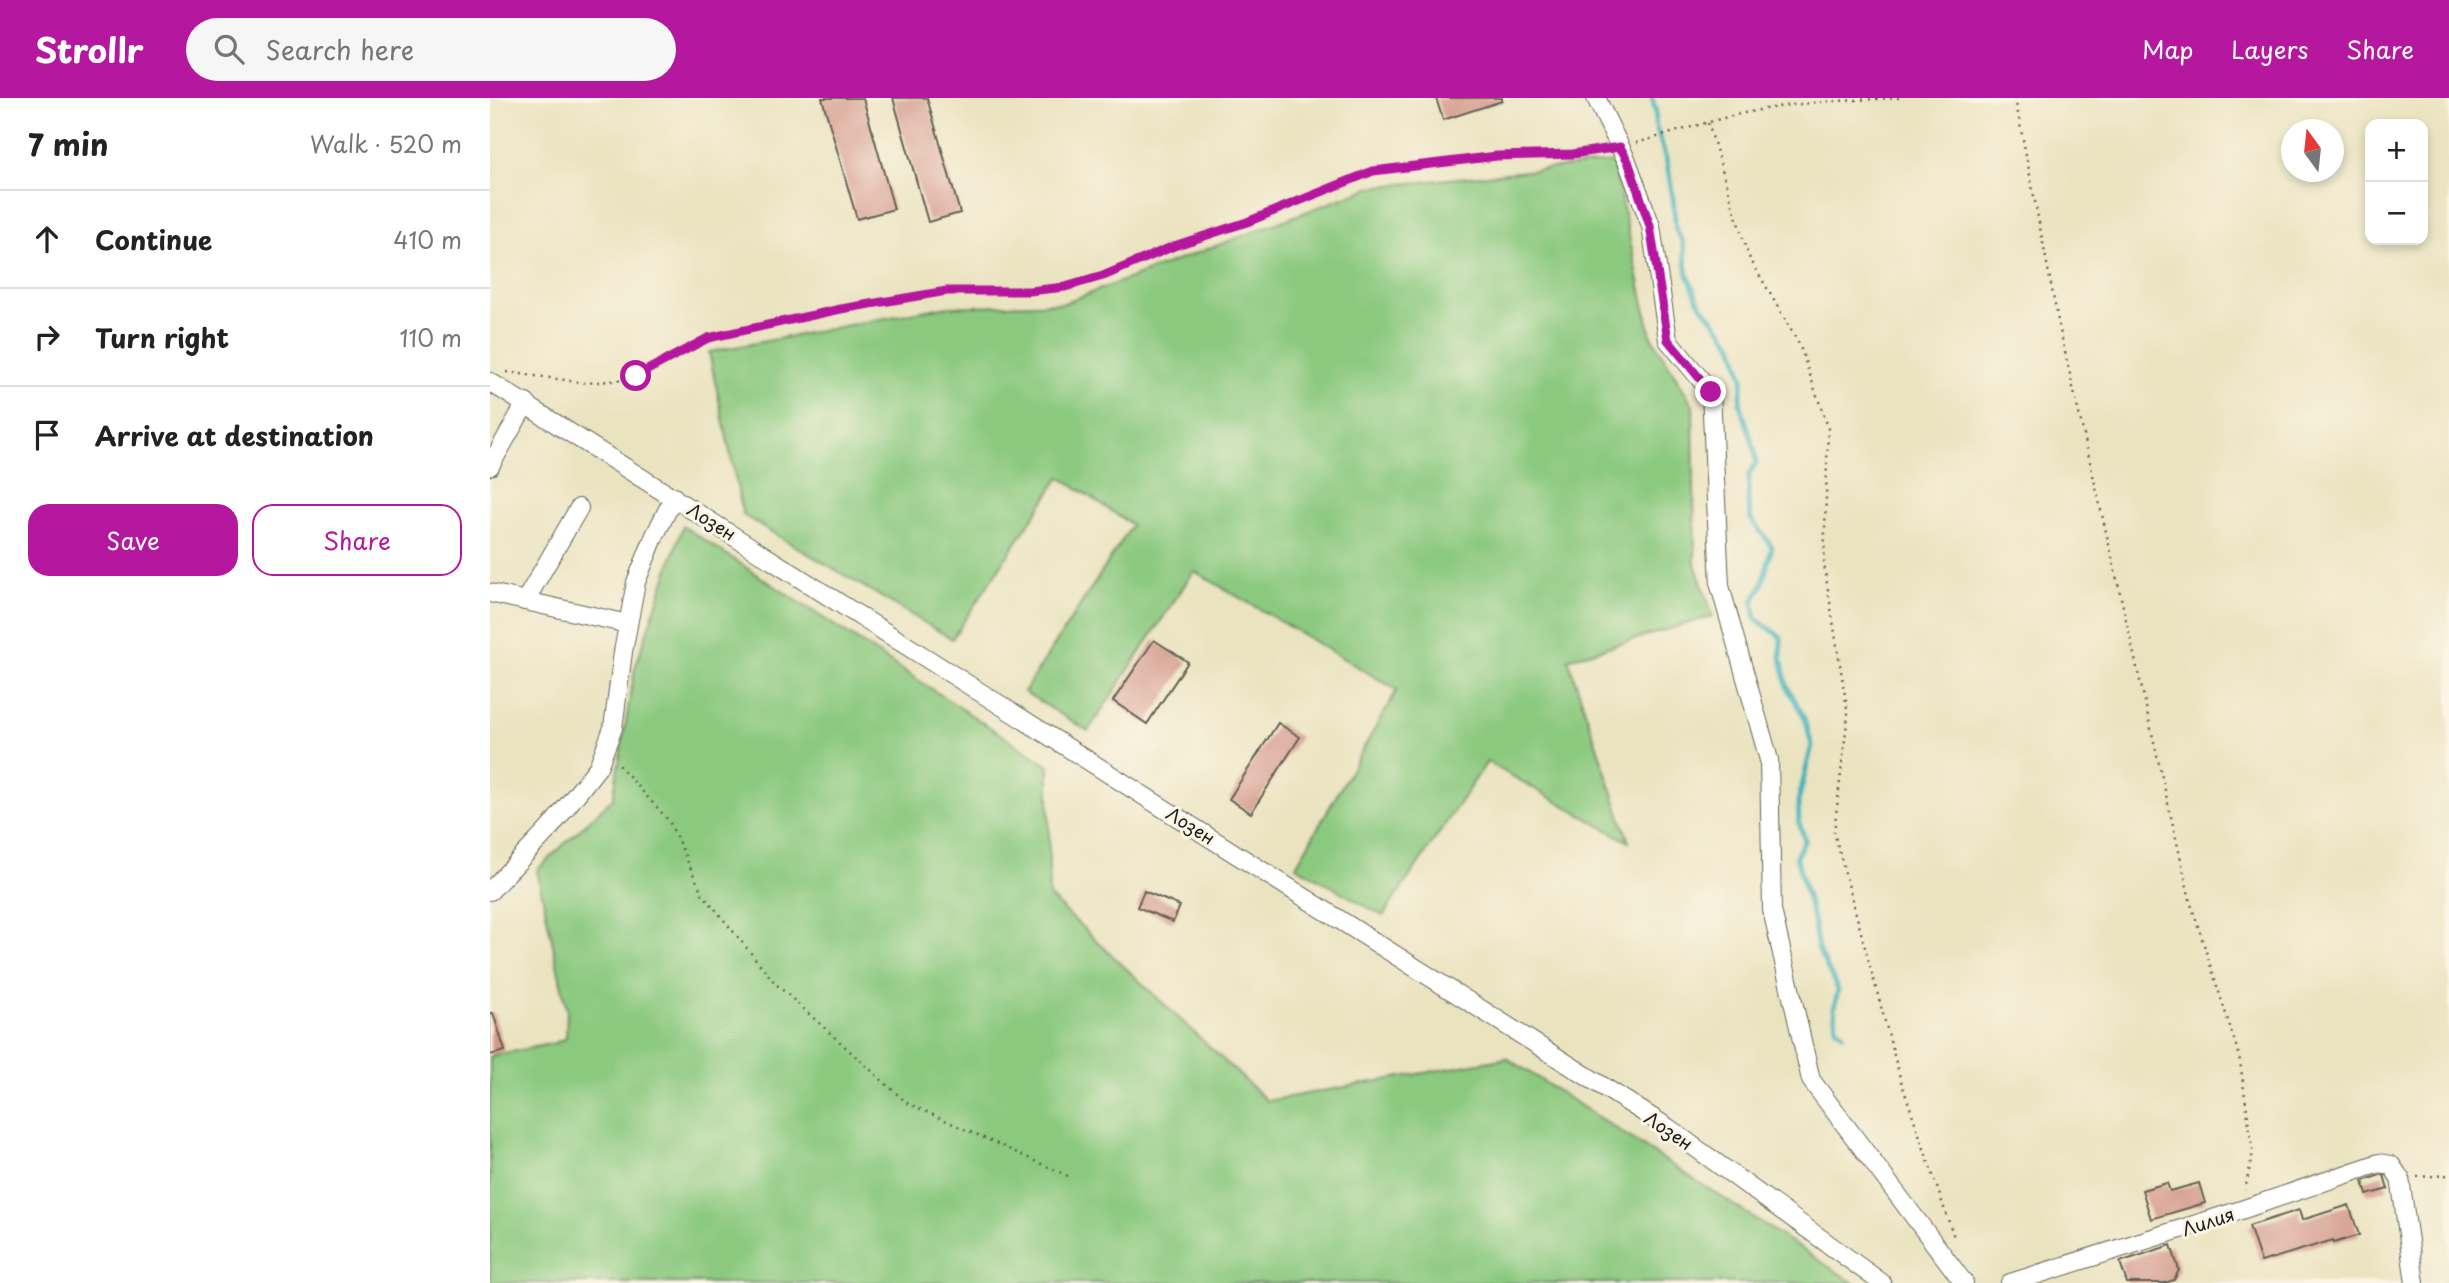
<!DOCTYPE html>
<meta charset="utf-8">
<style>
body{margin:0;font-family:"Playpen Sans",sans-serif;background:#f6f6f6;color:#222}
.controls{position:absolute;right:21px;top:21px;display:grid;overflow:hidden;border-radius:14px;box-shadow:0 4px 10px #0003}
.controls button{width:63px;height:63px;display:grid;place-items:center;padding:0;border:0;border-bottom:2px solid #e0e0e0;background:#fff;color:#222;font:35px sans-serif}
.compass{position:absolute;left:1791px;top:21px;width:63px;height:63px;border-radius:50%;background:#fff;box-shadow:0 4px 10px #0003;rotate:345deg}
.stop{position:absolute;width:21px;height:21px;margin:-16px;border:5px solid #b5179e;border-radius:50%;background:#fff}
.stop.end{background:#b5179e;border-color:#fff;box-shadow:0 2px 7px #0008}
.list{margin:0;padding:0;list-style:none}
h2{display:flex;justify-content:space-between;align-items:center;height:91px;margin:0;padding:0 28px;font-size:30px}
h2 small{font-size:23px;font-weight:400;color:#767676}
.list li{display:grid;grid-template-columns:46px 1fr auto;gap:21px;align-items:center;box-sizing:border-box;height:98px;padding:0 28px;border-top:2px solid #e0e0e0}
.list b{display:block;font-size:26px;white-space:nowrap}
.list em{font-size:23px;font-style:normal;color:#767676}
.actions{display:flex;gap:14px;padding:21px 28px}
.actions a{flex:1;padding:16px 0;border:2px solid #b5179e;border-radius:21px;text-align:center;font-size:24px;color:#b5179e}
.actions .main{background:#b5179e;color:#fff}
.icon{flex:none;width:38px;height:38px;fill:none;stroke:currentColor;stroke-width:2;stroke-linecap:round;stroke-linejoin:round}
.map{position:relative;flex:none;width:1959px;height:1185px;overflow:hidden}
header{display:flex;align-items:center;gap:42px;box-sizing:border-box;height:98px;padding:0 35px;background:#b5179e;color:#fff}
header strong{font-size:33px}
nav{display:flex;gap:38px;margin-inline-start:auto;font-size:24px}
.search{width:490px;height:63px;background:#f6f6f6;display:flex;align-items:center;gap:18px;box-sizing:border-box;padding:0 24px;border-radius:38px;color:#767676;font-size:26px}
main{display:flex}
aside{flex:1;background:#fff}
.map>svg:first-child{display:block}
.green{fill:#8bc97f;stroke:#54724e;stroke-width:2}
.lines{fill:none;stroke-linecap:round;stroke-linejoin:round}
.stream{stroke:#42b2ba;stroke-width:5}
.building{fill:#d3998c}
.minor-casing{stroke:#646255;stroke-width:20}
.path{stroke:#646255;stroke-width:2.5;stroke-dasharray:2 5;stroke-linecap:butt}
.minor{stroke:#fff;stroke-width:18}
.route{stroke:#b5179e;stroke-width:9}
.labels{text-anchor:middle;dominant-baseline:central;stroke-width:6;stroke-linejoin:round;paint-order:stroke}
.street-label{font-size:18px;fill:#1c1c1c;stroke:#fcf5e5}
</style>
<header>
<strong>Strollr</strong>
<div class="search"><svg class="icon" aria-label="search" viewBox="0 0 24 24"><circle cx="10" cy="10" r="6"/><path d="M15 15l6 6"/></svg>Search here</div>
<nav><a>Map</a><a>Layers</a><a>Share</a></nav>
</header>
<main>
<aside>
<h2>7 min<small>Walk · 520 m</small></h2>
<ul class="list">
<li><svg class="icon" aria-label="ahead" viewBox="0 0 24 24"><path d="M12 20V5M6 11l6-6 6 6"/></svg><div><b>Continue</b></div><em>410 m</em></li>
<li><svg class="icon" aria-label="right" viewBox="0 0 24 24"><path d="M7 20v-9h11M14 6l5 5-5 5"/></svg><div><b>Turn right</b></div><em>110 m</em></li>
<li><svg class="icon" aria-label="arrive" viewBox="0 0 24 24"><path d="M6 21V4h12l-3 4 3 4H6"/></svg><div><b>Arrive at destination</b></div></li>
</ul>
<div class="actions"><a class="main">Save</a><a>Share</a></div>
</aside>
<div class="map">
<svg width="1959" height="1185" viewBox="0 0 1959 1185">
<rect width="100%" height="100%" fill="#fcf5e5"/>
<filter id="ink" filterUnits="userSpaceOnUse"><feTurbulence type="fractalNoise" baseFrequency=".0143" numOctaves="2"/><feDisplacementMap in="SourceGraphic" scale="14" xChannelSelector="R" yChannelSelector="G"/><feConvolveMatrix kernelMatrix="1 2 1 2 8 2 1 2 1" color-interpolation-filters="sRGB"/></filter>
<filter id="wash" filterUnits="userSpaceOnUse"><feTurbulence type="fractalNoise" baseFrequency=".00686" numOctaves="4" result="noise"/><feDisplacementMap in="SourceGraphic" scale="28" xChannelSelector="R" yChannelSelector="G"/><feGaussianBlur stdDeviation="1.57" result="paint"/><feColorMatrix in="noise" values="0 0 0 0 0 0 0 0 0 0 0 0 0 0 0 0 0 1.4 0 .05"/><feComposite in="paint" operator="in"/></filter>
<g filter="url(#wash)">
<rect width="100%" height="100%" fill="#eae3c0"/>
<g class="green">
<path d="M1123,64L1161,238L1203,307L1205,466L1223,518L1078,561L1139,744L997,664L893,818L806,768L907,592L704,473L598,633L534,594L642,427L570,379L462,541L253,417L219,254L453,209L574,205L882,89Z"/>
<path d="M193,428L559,668V798L777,1003L1017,960L1364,1185H0V958L65,945L76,940L77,913L47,772L123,700L145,570Z"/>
</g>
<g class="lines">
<path class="stream" d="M1162,0L1166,14L1165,26L1177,64L1183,100L1186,132L1193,143L1198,177L1209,204L1243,246L1253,280L1250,305L1265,353L1266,365L1259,376L1258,405L1261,421L1282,449L1272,488L1263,503L1266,521L1291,539V559L1297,588L1313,617L1322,647L1308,704L1309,725L1315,742L1306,758L1323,821L1328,851L1348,892L1344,910L1346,929L1353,936"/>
</g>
<g id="blocks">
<g class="building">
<path d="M332,0H373L404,111L367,121Z"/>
<path d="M403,0H437L470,115L438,124Z"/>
<path d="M946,0H1012V3L953,22Z"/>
<path d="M664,542L698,564L657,626L623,603Z"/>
<path d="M788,625L810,639L761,715L739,701Z"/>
<path d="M654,793L690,808L683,824L647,809Z"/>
<path d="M0,915H3L15,953L0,957Z"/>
<path d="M1890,1077H1894L1898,1091L1877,1097L1873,1083Z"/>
<path d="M1677,1085L1680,1093L1709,1085L1715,1105L1661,1121L1652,1092Z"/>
<path d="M1859,1107L1869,1137L1844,1145L1843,1142L1771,1164L1759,1128L1809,1112L1812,1122Z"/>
<path d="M1681,1147L1689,1172L1684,1182L1675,1185H1637L1630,1164Z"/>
</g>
</g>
</g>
<g filter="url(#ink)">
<use href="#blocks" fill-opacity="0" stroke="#646255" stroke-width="2"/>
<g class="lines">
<g class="minor-casing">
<g id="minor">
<path d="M1106,0L1137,63L1161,128L1178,242L1221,294L1230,488L1279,662L1282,812L1321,982L1474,1185"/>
<path d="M0,284L1177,1029L1392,1185"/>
<path d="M0,368L36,305"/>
<path d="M0,495L138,526"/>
<path d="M35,503L89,410"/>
<path d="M0,793L59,731L108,669L123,630L133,554L146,484L165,437L184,399"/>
<path d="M1520,1185L1751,1112L1889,1065L1901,1067L1910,1080L1925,1185"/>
</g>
</g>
<g class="path">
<path d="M1525,0L1569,228L1701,806L1749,957L1763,1054L1755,1092"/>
<path d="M1218,25L1258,157L1309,246L1338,329L1334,467L1358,616L1344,734L1411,983L1465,1142"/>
<path d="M1146,45C1191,33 1235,17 1281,10C1323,3 1366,2 1409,0"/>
<path d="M17,274L96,285L132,282L163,271L217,240L351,211L457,193H539L575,189L613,178L684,148L757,124L883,73L1007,58L1082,56L1113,52"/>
<path d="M129,667L179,723L212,795L286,886L417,1005L578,1078"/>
<path d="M1927,1079L1959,1077"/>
</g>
<use href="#minor" class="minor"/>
</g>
</g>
<g class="lines" filter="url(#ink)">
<path class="route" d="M146,278L218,240L351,211L457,193H539L575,189L613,178L684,148L757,124L883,73L1007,58L1082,56L1130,49L1138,63L1160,128L1178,242L1221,294"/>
</g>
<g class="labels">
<g class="street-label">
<text transform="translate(222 423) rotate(32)">Лозен</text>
<text transform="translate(701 727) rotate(32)">Лозен</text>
<text transform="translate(1179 1032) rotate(34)">Лозен</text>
<text transform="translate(1718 1123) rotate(-18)">Лилия</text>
</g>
</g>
</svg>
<div class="controls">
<button>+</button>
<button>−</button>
</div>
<svg class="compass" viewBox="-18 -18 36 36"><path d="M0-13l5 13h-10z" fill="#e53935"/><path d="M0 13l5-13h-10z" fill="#767676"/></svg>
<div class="stop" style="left:146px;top:278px"></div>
<div class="stop end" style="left:1221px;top:294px"></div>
</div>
</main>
